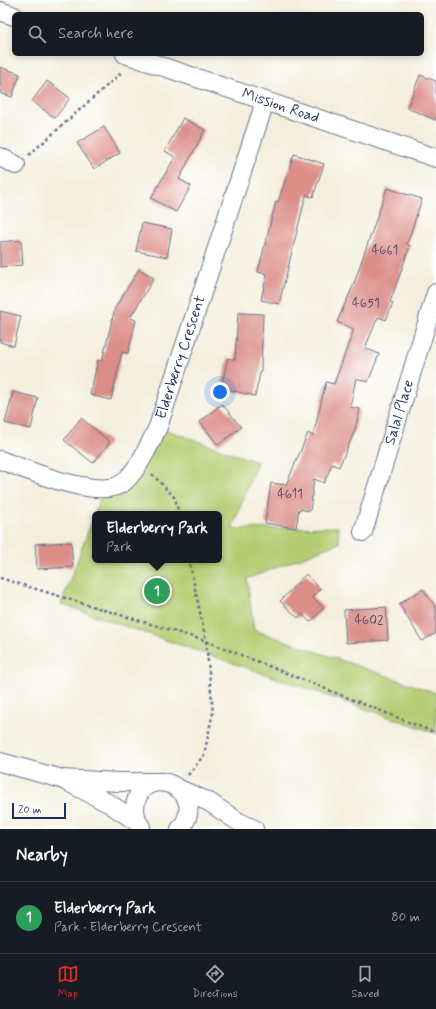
<!DOCTYPE html>
<meta charset="utf-8">
<style>
body{margin:0;font-family:Mynerve,sans-serif;background:#20242c;color:#f1f3f6}
.scale{position:absolute;left:12px;bottom:10px;width:54px;box-sizing:border-box;padding-left:4px;border:2px solid #1b2f5e;border-top:0;font-size:11px;line-height:14px;white-space:nowrap;color:#1b2f5e;-webkit-text-stroke:3px #fff;paint-order:stroke}
.you{position:absolute;left:220px;top:392px;width:14px;height:14px;margin:-10px;border:3px solid #fff;border-radius:50%;background:#1a73e8;box-shadow:0 0 0 6px #1a73e833}
.badge{display:grid;place-items:center;width:26px;height:26px;border-radius:50%;background:#d93025;color:#fff;font-size:13px;font-weight:700}
.pin{position:absolute;translate:-50% -50%;border:2px solid #fff;box-shadow:0 1px 4px #0006}
.popup{position:absolute;left:92px;top:511px;width:130px;height:52px;box-sizing:border-box;display:grid;place-content:center;border-radius:6px;background:#171b24;filter:drop-shadow(0 1px 3px #0005);font-size:13px;white-space:nowrap;color:#9ea1a6}
.popup b{font-size:15px;color:#f1f3f6}
.popup::after{content:'';position:absolute;left:50%;top:100%;margin-left:-8px;border:8px solid transparent;border-top-color:#171b24}
.list{margin:0;padding:0;list-style:none}
h2{display:flex;justify-content:space-between;align-items:center;height:52px;margin:0;padding:0 16px;font-size:17px}
h2 small{font-size:13px;font-weight:400;color:#9ea1a6}
.list li{display:grid;grid-template-columns:26px 1fr auto;gap:12px;align-items:center;box-sizing:border-box;height:72px;padding:0 16px;border-top:1px solid #363941}
.list b{display:block;font-size:15px;white-space:nowrap}
.list p{margin:0;font-size:13px;white-space:nowrap;color:#9ea1a6}
.list em{font-size:13px;font-style:normal;color:#9ea1a6}
.icon{flex:none;width:22px;height:22px;fill:none;stroke:currentColor;stroke-width:2;stroke-linecap:round;stroke-linejoin:round}
.map{position:relative;flex:none;width:436px;height:829px;overflow:hidden}
.search{position:absolute;background:#171b24;box-shadow:0 2px 6px #0003;left:12px;right:12px;top:12px;height:44px;display:flex;align-items:center;gap:10px;box-sizing:border-box;padding:0 14px;border-radius:6px;color:#9ea1a6;font-size:15px}
.sheet{height:124px;background:#171b24}
nav{display:flex;justify-content:space-around;align-items:center;box-sizing:border-box;height:56px;border-top:1px solid #363941;background:#171b24;font-size:11px;color:#9ea1a6}
nav a{display:grid;justify-items:center;gap:2px}
nav .on{color:#d93025}
.map>svg:first-child{display:block}
.green{fill:#b5cd72;stroke:#687e68;fill-rule:evenodd}
.building{fill:#db8d86}
.lines{fill:none;stroke-linecap:round;stroke-linejoin:round}
.minor-casing{stroke:#67728a;stroke-width:20}
.path{stroke:#67728a;stroke-width:2.5;stroke-dasharray:3 3;stroke-linecap:butt}
.minor{stroke:#fff;stroke-width:18}
.labels{text-anchor:middle;dominant-baseline:central;stroke-width:3.5;stroke-linejoin:round;paint-order:stroke}
.number-label{font-size:13px;fill:#4b4668}
.street-label{font-size:15px;fill:#1b2f5e;stroke:#fff}
</style>
<div class="map">
<svg width="436" height="829" viewBox="0 0 436 829">
<rect width="100%" height="100%" fill="#fff"/>
<filter id="ink" filterUnits="userSpaceOnUse"><feTurbulence type="fractalNoise" baseFrequency=".025" numOctaves="2"/><feDisplacementMap in="SourceGraphic" scale="8" xChannelSelector="R" yChannelSelector="G"/><feConvolveMatrix kernelMatrix="1 2 1 2 8 2 1 2 1" color-interpolation-filters="sRGB"/></filter>
<filter id="wash" filterUnits="userSpaceOnUse"><feTurbulence type="fractalNoise" baseFrequency=".012" numOctaves="4" result="noise"/><feDisplacementMap in="SourceGraphic" scale="16" xChannelSelector="R" yChannelSelector="G"/><feGaussianBlur stdDeviation="0.9" result="paint"/><feColorMatrix in="noise" values="0 0 0 0 0 0 0 0 0 0 0 0 0 0 0 0 0 1.4 0 .05"/><feComposite in="paint" operator="in"/></filter>
<g filter="url(#wash)">
<rect width="100%" height="100%" fill="#f4efdd"/>
<path class="green" d="M158,427L257,462L232,529L338,527L339,543L247,579L254,630L436,693V733L61,604L104,489L123,483ZM95,514H219V560H95Z"/>
<g id="blocks">
<g class="building">
<path d="M0,67L20,74L12,97L0,93Z"/>
<path d="M420,75L436,81V120L407,108Z"/>
<path d="M47,81L70,98L55,118L32,101Z"/>
<path d="M183,118L205,130L179,179L191,186L176,212L151,198L175,157L165,151Z"/>
<path d="M104,127L120,153L94,169L77,143Z"/>
<path d="M294,154L324,164L313,197L306,195L279,304L261,300L267,274L258,272L276,201L278,202Z"/>
<path d="M387,188L422,199L407,244L410,246L390,302L393,303L386,320L378,317L365,348L379,354L368,382L356,378L350,407L360,409L355,430L339,467L332,464L324,483L314,479L310,511L299,509L296,528L265,523L271,483L286,485L308,433L313,436L326,382L334,384L354,329L337,322L353,286Z"/>
<path d="M142,223L172,229L167,257L136,251Z"/>
<path d="M21,240L23,265L0,267V242Z"/>
<path d="M139,269L154,278L130,318L136,320L128,353L122,352L111,400L90,395L98,360L102,361L115,308Z"/>
<path d="M0,311L21,316L14,346L0,342Z"/>
<path d="M238,313L263,314L261,369L255,396L221,388L228,358L235,360Z"/>
<path d="M13,392L38,398L31,429L5,423Z"/>
<path d="M222,404L241,427L218,445L200,422Z"/>
<path d="M81,418L110,442L93,463L64,440Z"/>
<path d="M71,542L73,567L37,569L35,544Z"/>
<path d="M306,574L320,589L312,597L324,608L310,622L302,614L298,618L280,601Z"/>
<path d="M423,589L436,608V633L422,641L399,604Z"/>
<path d="M386,607L388,640L346,643L344,610Z"/>
</g>
</g>
</g>
<g filter="url(#ink)">
<use href="#blocks" fill-opacity="0" stroke="#67728a" stroke-width="1"/>
<g class="lines">
<g class="minor-casing">
<g id="minor">
<path d="M0,11L14,16"/>
<path id="s1" d="M125,54L436,158"/>
<path d="M0,157L16,165"/>
<path id="s2" d="M0,460C26,469 101,502 124,482C140,467 148,447 158,427L265,102"/>
<path id="s3" d="M363,532L436,293"/>
<path d="M0,762L62,779"/>
<path d="M179,789L209,802L239,822L254,829"/>
<path d="M137,822L110,804L62,779L118,782H162"/>
<path d="M141,827C135,818 133,809 137,798C152,762 210,794 180,829"/>
</g>
</g>
<g class="path">
<path d="M29,155L122,72"/>
<path d="M152,474L175,498L179,514"/>
<path d="M0,578L206,641L436,733"/>
<path d="M188,775L204,755L213,712L206,641L189,560"/>
</g>
<use href="#minor" class="minor"/>
</g>
</g>
<g class="labels">
<g class="number-label">
<text x="385" y="250">4661</text>
<text x="366" y="303">4651</text>
<text x="290" y="494">4611</text>
<text x="369" y="620">4602</text>
</g>
<g class="street-label">
<text stroke="none"><textPath href="#s1" startOffset="164">Mission Road</textPath></text>
<text stroke="none"><textPath href="#s2" startOffset="268">Elderberry Crescent</textPath></text>
<text stroke="none"><textPath href="#s3" startOffset="125">Salal Place</textPath></text>
</g>
</g>
</svg>
<div class="scale">20 m</div>
<div class="you"></div>
<div class="pin badge" style="left:157px;top:591px;background:#2e9e5b">1</div>
<div class="popup"><b>Elderberry Park</b>Park</div>
<div class="search"><svg class="icon" aria-label="search" viewBox="0 0 24 24"><circle cx="10" cy="10" r="6"/><path d="M15 15l6 6"/></svg>Search here</div>
</div>
<section class="sheet">
<h2>Nearby<small></small></h2>
<ul class="list">
<li><span class="badge" style="background:#2e9e5b">1</span><div><b>Elderberry Park</b><p>Park · Elderberry Crescent</p></div><em>80 m</em></li>
</ul>
</section>
<nav>
<a class="on"><svg class="icon" aria-label="map" viewBox="0 0 24 24"><path d="M3 6l6-2 6 2 6-2v14l-6 2-6-2-6 2zM9 4v14M15 6v14"/></svg>Map</a>
<a><svg class="icon" aria-label="directions" viewBox="0 0 24 24"><path d="M12 3l9 9-9 9-9-9zM9 14v-3h6M13 9l2 2-2 2"/></svg>Directions</a>
<a><svg class="icon" aria-label="saved" viewBox="0 0 24 24"><path d="M7 4h10v16l-5-4-5 4z"/></svg>Saved</a>
</nav>
